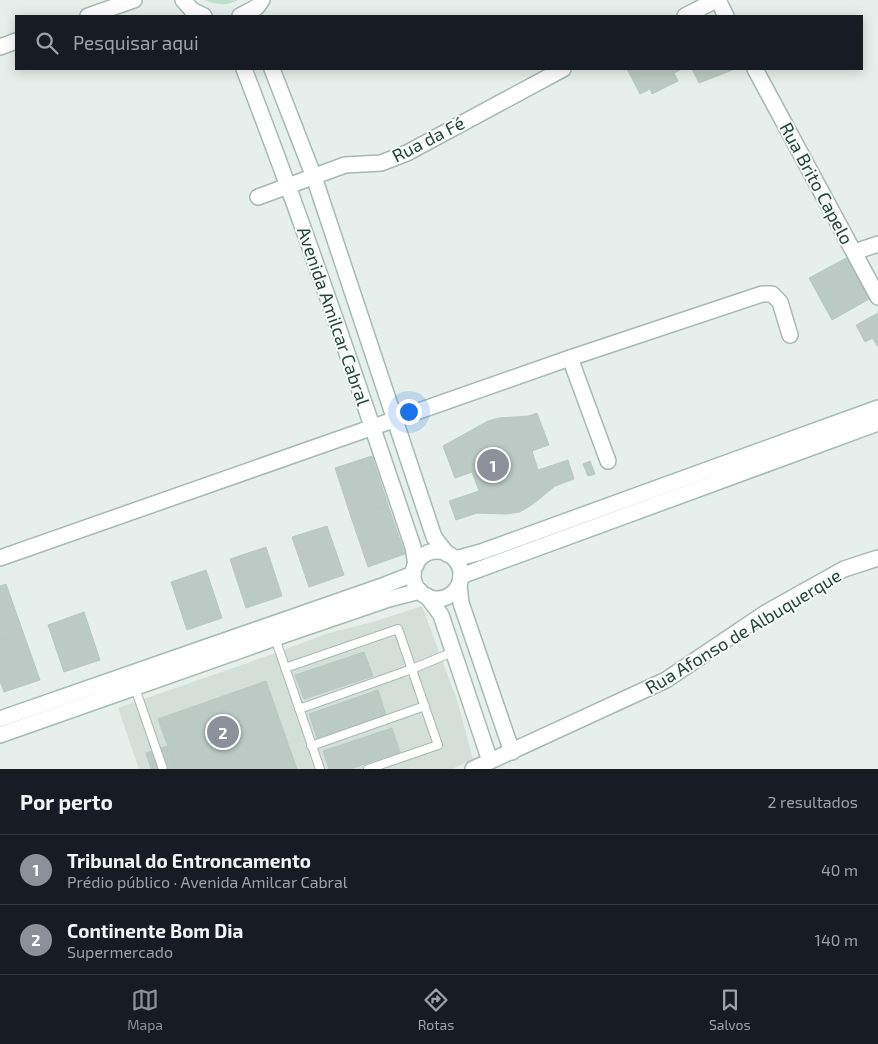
<!DOCTYPE html>
<html lang="pt">
<meta charset="utf-8">
<style>
body{margin:0;font-family:"Exo 2",sans-serif;background:#242831;color:#f1f3f6}
.you{position:absolute;left:408px;top:411px;width:18px;height:18px;margin:-12px;border:4px solid #fff;border-radius:50%;background:#1a73e8;box-shadow:0 0 0 8px #1a73e833}
.badge{display:grid;place-items:center;width:32px;height:32px;border-radius:50%;background:#8c9099;color:#fff;font-size:16px;font-weight:700}
.pin{position:absolute;translate:-50% -50%;border:2px solid #fff;box-shadow:0 1px 5px #0006}
.list{margin:0;padding:0;list-style:none}
h2{display:flex;justify-content:space-between;align-items:center;height:65px;margin:0;padding:0 20px;font-size:21px}
h2 small{font-size:16px;font-weight:400;color:#9ea1a6}
.list li{display:grid;grid-template-columns:32px 1fr auto;gap:15px;align-items:center;box-sizing:border-box;height:70px;padding:0 20px;border-top:1px solid #363941}
.list b{display:block;font-size:19px;white-space:nowrap}
.list p{margin:0;font-size:16px;white-space:nowrap;color:#9ea1a6}
.list em{font-size:16px;font-style:normal;color:#9ea1a6}
.icon{flex:none;width:28px;height:28px;fill:none;stroke:currentColor;stroke-width:2;stroke-linecap:round;stroke-linejoin:round}
.map{position:relative;flex:none;width:878px;height:769px;overflow:hidden}
.search{position:absolute;background:#171b24;box-shadow:0 2px 12px #0003;left:15px;right:15px;top:15px;height:55px;display:flex;align-items:center;gap:12px;box-sizing:border-box;padding:0 18px;border-radius:0px;color:#9ea1a6;font-size:19px}
.sheet{height:205px;background:#171b24}
nav{display:flex;justify-content:space-around;align-items:center;box-sizing:border-box;height:70px;border-top:1px solid #363941;background:#171b24;font-size:14px;color:#9ea1a6}
nav a{display:grid;justify-items:center;gap:2px}
nav .on{color:#8c9099}
.map>svg:first-child{display:block}
.built{fill:#d4dfda}
.green{fill:#bfe0c8}
.building{fill:#bbcac4;stroke:#b8c9c2}
.lines{fill:none;stroke-linecap:round;stroke-linejoin:round}
.lane-casing{stroke:#a8b8b2;stroke-width:10}
.street-casing{stroke:#a8b8b2;stroke-width:18}
.secondary-casing{stroke:#a4bbb3;stroke-width:18}
.lane{stroke:#fff;stroke-width:8}
.street{stroke:#fff;stroke-width:15}
.secondary{stroke:#fff;stroke-width:15}
.labels{text-anchor:middle;dominant-baseline:central;stroke-width:4;stroke-linejoin:round;paint-order:stroke}
.street-label{font-size:18px;fill:#24423a;stroke:#f7fbf9}
</style>
<div class="map">
<svg width="878" height="769" viewBox="0 0 878 769">
<rect width="100%" height="100%" fill="#e6efeb"/>
<path class="built" d="M422,606L457,700L473,759L452,769H139L118,708L270,655L326,634L376,621Z"/>
<path class="green" d="M205,0H238C228,6 215,5 205,0Z"/>
<g class="building">
<path d="M627,69H682L674,73L678,81L652,94L650,89L640,94Z"/>
<path d="M692,69H735L699,83Z"/>
<path d="M848,257L871,298L832,320L809,278Z"/>
<path d="M878,313V345L877,346L873,338L865,342L856,325Z"/>
<path d="M537,413L549,445L532,451L538,470L568,460L574,479L555,486L533,504L520,512L506,514L477,513L456,520L449,501L479,491L472,472L455,478L443,446L488,421L499,418L529,416Z"/>
<path d="M372,456L388,505L351,517L335,468Z"/>
<path d="M590,461L595,474L588,476L583,464Z"/>
<path d="M388,505L405,554L368,567L351,517Z"/>
<path d="M327,526L344,575L309,587L292,537Z"/>
<path d="M266,547L282,596L246,608L230,559Z"/>
<path d="M206,570L222,618L187,630L171,582Z"/>
<path d="M6,584L23,632L0,640V586Z"/>
<path d="M84,612L100,660L64,672L48,625Z"/>
<path d="M23,632L40,680L4,692L0,681V640Z"/>
<path d="M364,652L373,676L304,699L295,675Z"/>
<path d="M266,681L297,769H176L158,719Z"/>
<path d="M378,690L386,715L317,738L309,714Z"/>
<path d="M392,728L400,752L350,769H329L323,751Z"/>
<path d="M167,746L176,769H151L146,753Z"/>
</g>
<g class="lines">
<g class="lane-casing">
<g id="lane">
<path d="M275,638L320,769"/>
<path d="M285,668L398,629L438,745L368,769"/>
<path d="M135,688L163,769"/>
<path d="M299,709L412,669L453,652"/>
<path d="M311,746L425,706"/>
</g>
</g>
<g class="street-casing">
<g id="street">
<path d="M718,0L726,16"/>
<path d="M88,16L134,0"/>
<path d="M685,16L716,0"/>
<path d="M0,47L16,41"/>
<path d="M755,69L878,297"/>
<path d="M258,197L345,165L381,163L407,153L563,69"/>
<path d="M854,252L878,244"/>
<path d="M570,358L608,461"/>
<path d="M0,558L570,358L762,294H772L780,302L790,335"/>
<path d="M473,769L666,680L767,612L844,569L878,558"/>
</g>
</g>
<g class="secondary-casing">
<g id="secondary">
<path d="M183,0L192,10L204,16"/>
<path d="M240,16L257,7L262,0"/>
<path d="M244,69C305,227 359,387 413,547L416,565"/>
<path d="M272,69L314,177L434,537L447,554"/>
<circle cx="437" cy="575" r="24"/>
<path d="M455,559L481,552L878,408"/>
<path d="M461,576L878,423"/>
<path d="M459,585L461,603L512,752"/>
<path d="M427,596L441,615L490,761"/>
<path d="M0,719L385,585L413,574"/>
<path d="M0,735L275,638L389,599L420,591"/>
</g>
</g>
<use href="#lane" class="lane"/>
<use href="#street" class="street"/>
<use href="#secondary" class="secondary"/>
</g>
<g class="labels">
<g class="street-label">
<text transform="translate(428 139) rotate(-27)">Rua da Fé</text>
<text transform="translate(817 183) rotate(62)">Rua Brito Capelo</text>
<text transform="translate(334 316) rotate(71)">Avenida Amilcar Cabral</text>
<text transform="translate(743 631) rotate(-31)">Rua Afonso de Albuquerque</text>
</g>
</g>
</svg>
<div class="you"></div>
<div class="pin badge" style="left:493px;top:465px">1</div>
<div class="pin badge" style="left:223px;top:732px">2</div>
<div class="search"><svg class="icon" aria-label="search" viewBox="0 0 24 24"><circle cx="10" cy="10" r="6"/><path d="M15 15l6 6"/></svg>Pesquisar aqui</div>
</div>
<section class="sheet">
<h2>Por perto<small>2 resultados</small></h2>
<ul class="list">
<li><span class="badge">1</span><div><b>Tribunal do Entroncamento</b><p>Prédio público · Avenida Amilcar Cabral</p></div><em>40 m</em></li>
<li><span class="badge">2</span><div><b>Continente Bom Dia</b><p>Supermercado</p></div><em>140 m</em></li>
</ul>
</section>
<nav>
<a class="on"><svg class="icon" aria-label="map" viewBox="0 0 24 24"><path d="M3 6l6-2 6 2 6-2v14l-6 2-6-2-6 2zM9 4v14M15 6v14"/></svg>Mapa</a>
<a><svg class="icon" aria-label="directions" viewBox="0 0 24 24"><path d="M12 3l9 9-9 9-9-9zM9 14v-3h6M13 9l2 2-2 2"/></svg>Rotas</a>
<a><svg class="icon" aria-label="saved" viewBox="0 0 24 24"><path d="M7 4h10v16l-5-4-5 4z"/></svg>Salvos</a>
</nav>
